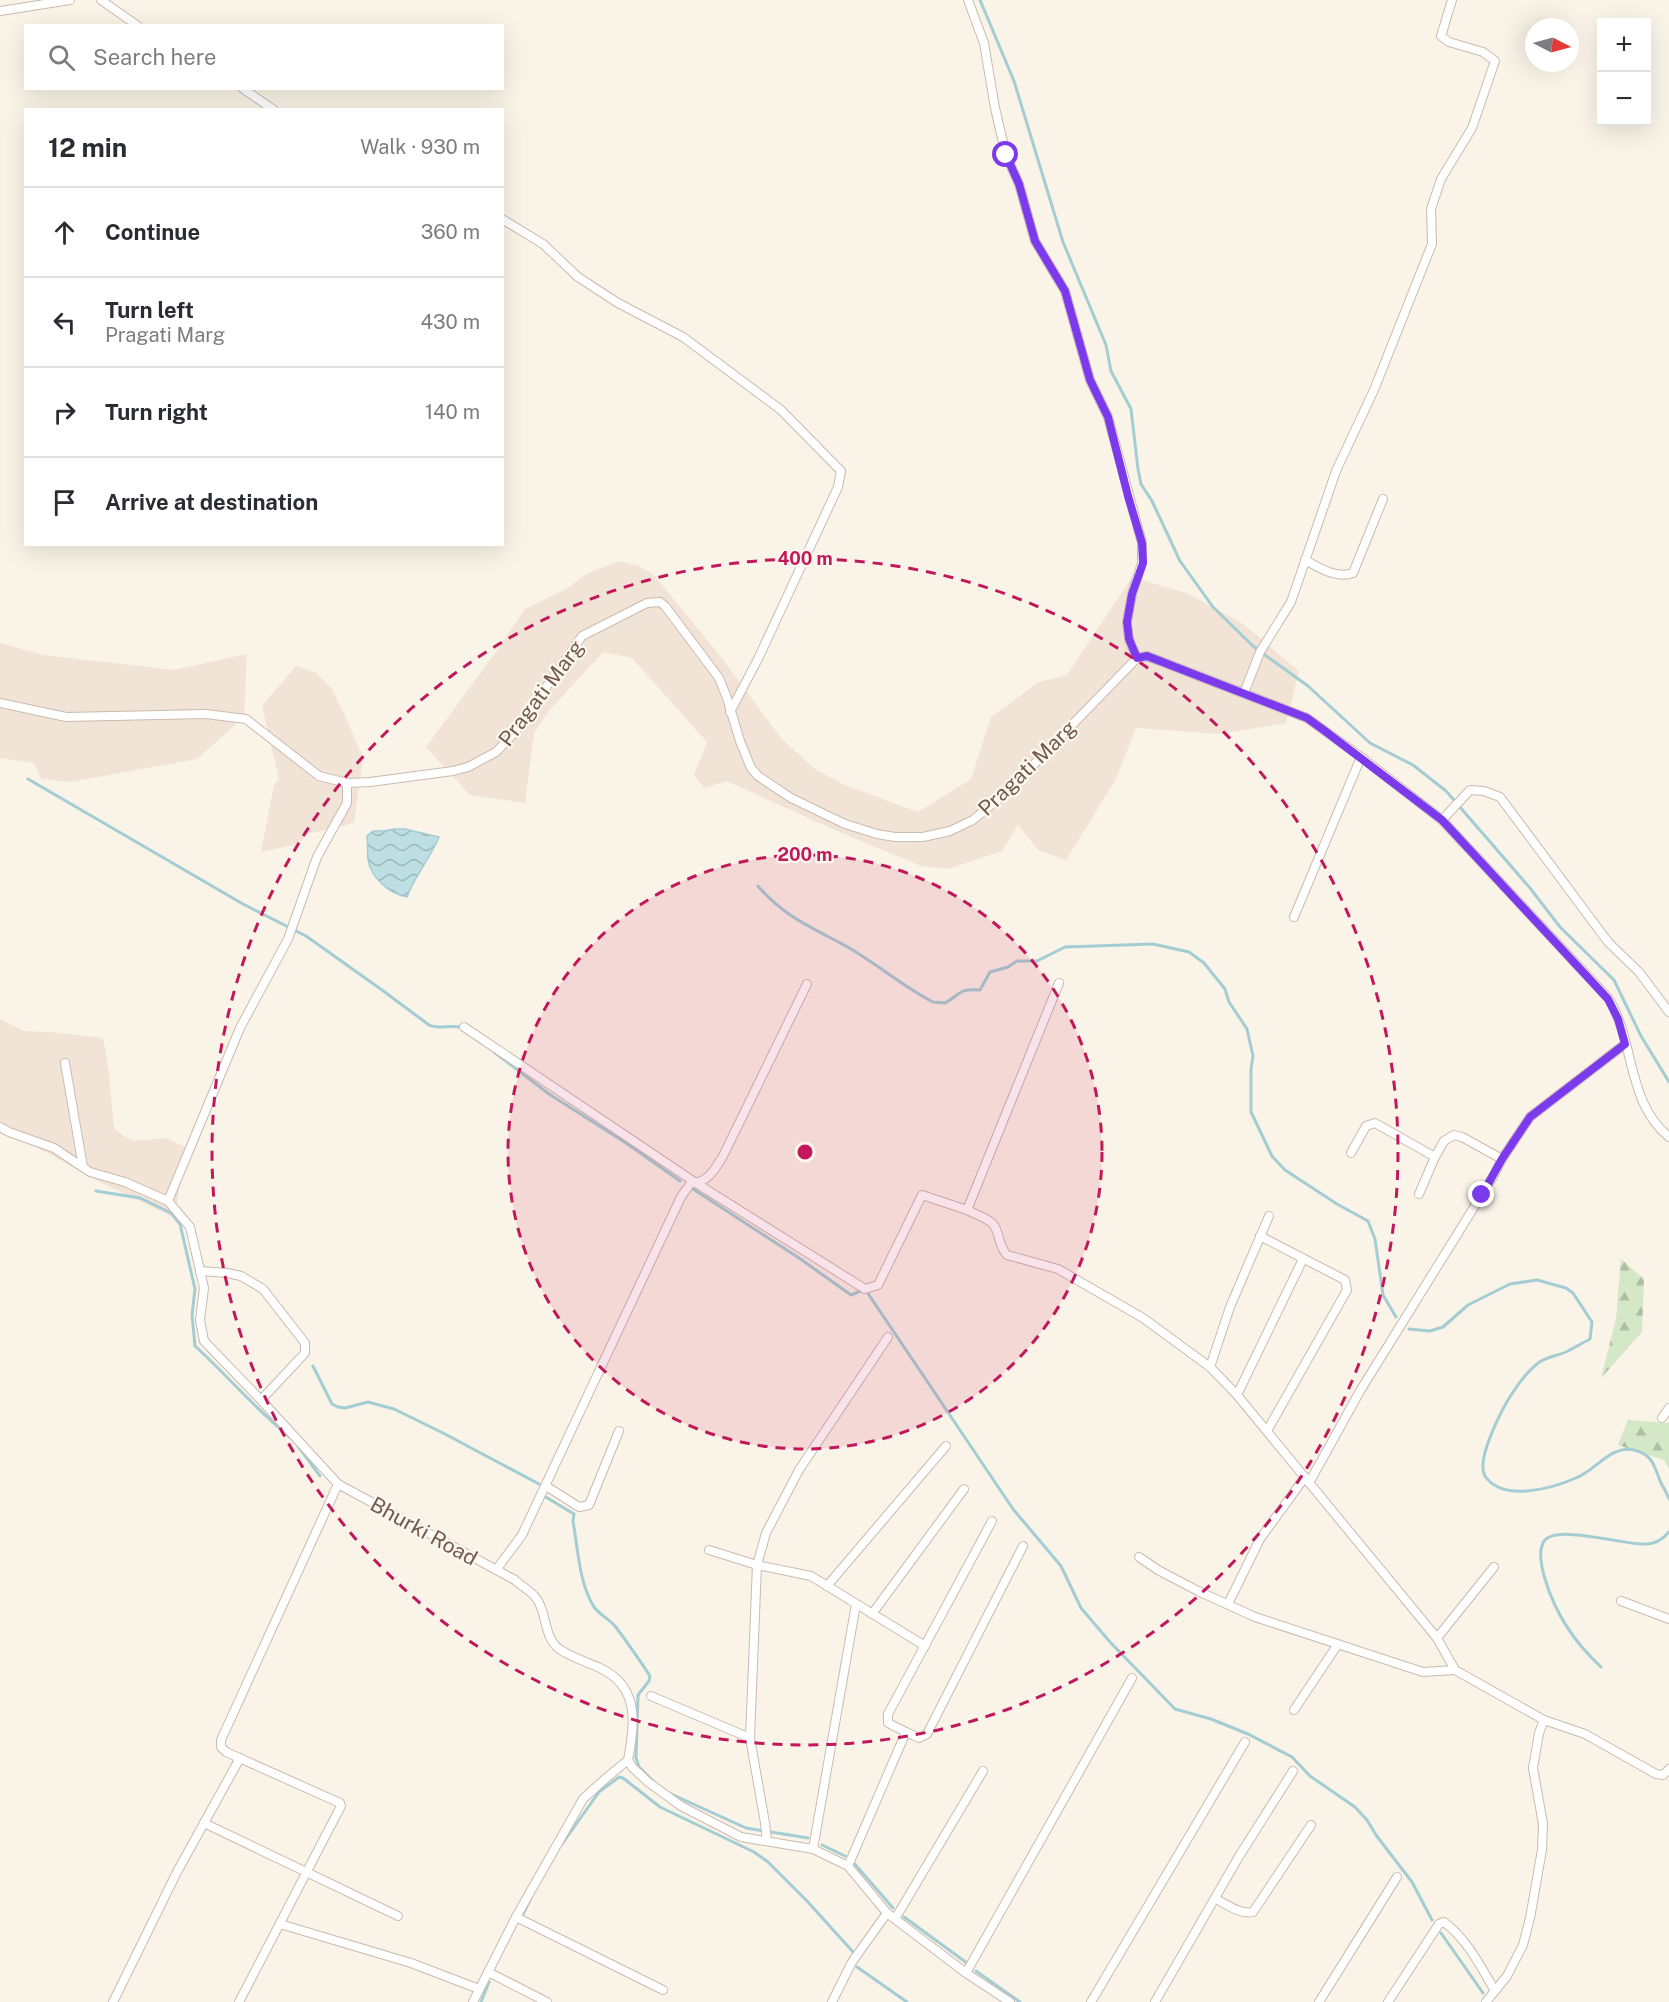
<!DOCTYPE html>
<meta charset="utf-8">
<style>
body{margin:0;font-family:"Public Sans",sans-serif;background:#f7f7f7;color:#2b2b33}
.controls{position:absolute;right:18px;top:18px;display:grid;overflow:hidden;border-radius:0px;box-shadow:0 6px 24px #0002}
.controls button{width:54px;height:54px;display:grid;place-items:center;padding:0;border:0;border-bottom:2px solid #e1e1e2;background:#fff;color:#2b2b33;font:30px sans-serif}
.compass{position:absolute;left:1525px;top:18px;width:54px;height:54px;border-radius:50%;background:#fff;box-shadow:0 6px 24px #0002;rotate:96deg}
.stop{position:absolute;width:18px;height:18px;margin:-14px;border:4px solid #7c3aed;border-radius:50%;background:#fff}
.stop.end{background:#7c3aed;border-color:#fff;box-shadow:0 2px 6px #0008}
.list{margin:0;padding:0;list-style:none}
h2{display:flex;justify-content:space-between;align-items:center;height:78px;margin:0;padding:0 24px;font-size:26px}
h2 small{font-size:20px;font-weight:400;color:#7c7c81}
.list li{display:grid;grid-template-columns:39px 1fr auto;gap:18px;align-items:center;box-sizing:border-box;height:90px;padding:0 24px;border-top:2px solid #e1e1e2}
.list b{display:block;font-size:22px;white-space:nowrap}
.list p{margin:0;font-size:20px;white-space:nowrap;color:#7c7c81}
.list em{font-size:20px;font-style:normal;color:#7c7c81}
.icon{flex:none;width:33px;height:33px;fill:none;stroke:currentColor;stroke-width:2;stroke-linecap:round;stroke-linejoin:round}
.map{position:relative;flex:none;width:1669px;height:2002px;overflow:hidden}
.search{position:absolute;background:#fff;box-shadow:0 6px 24px #0002;left:24px;top:24px;width:480px;height:66px;display:flex;align-items:center;gap:15px;box-sizing:border-box;padding:0 21px;border-radius:0px;color:#7c7c81;font-size:22px}
.panel{position:absolute;background:#fff;box-shadow:0 6px 24px #0002;left:24px;top:108px;width:480px;height:438px;border-radius:0px}
.map>svg:first-child{display:block}
.residential{fill:#f1e4d6}
.forest{fill:url(#forest-firs)}
.water{fill:url(#water-waves);stroke:#a4cdd3;stroke-width:1.5}
.lines{fill:none;stroke-linecap:round;stroke-linejoin:round}
.stream{stroke:#a4cdd3;stroke-width:3}
.street-casing{stroke:#cbbaae;stroke-width:10}
.street{stroke:#fff;stroke-width:8}
.route{stroke:#7c3aed;stroke-width:8}
.ring{fill:none;stroke:#c2185b;stroke-width:3;stroke-dasharray:10 8}
.labels{text-anchor:middle;dominant-baseline:central;stroke-width:4.5;stroke-linejoin:round;paint-order:stroke}
.street-label{font-size:21px;fill:#725a4e;stroke:#fdf7ed}
.centre{fill:#c2185b;stroke:#fdf7ed;stroke-width:3}
.ring-label{font-size:18px;text-anchor:middle;font-weight:bold;fill:#c2185b;stroke:#fdf7ed;stroke-width:4.5;stroke-linejoin:round;paint-order:stroke}
</style>
<div class="map">
<svg width="1669" height="2002" viewBox="0 0 1669 2002">
<defs>
<pattern id="forest-firs" width="22" height="20" patternUnits="userSpaceOnUse" patternTransform="scale(1.5)"><rect width="22" height="20" fill="#d4e7c7"/><path d="M5 1l3.5 6h-7zM16 11l3.5 6h-7z" fill="#b0bea4"/></pattern>
<pattern id="water-waves" width="16" height="10" patternUnits="userSpaceOnUse" patternTransform="scale(1.5)"><rect width="16" height="10" fill="#bddee2"/><path d="M0 5q4-4 8 0t8 0" fill="none" stroke="#9eb7b9"/></pattern>
</defs>
<rect width="100%" height="100%" fill="#faf3e7"/>
<g class="residential">
<path d="M619,561L639,566L653,574L725,662L781,738L816,770L845,785L918,812L971,779L991,717L1039,682L1067,675L1132,577L1186,593L1213,607L1243,624L1299,671L1286,723L1220,734L1136,728L1116,779L1066,860L1038,850L1018,825L1002,851L948,869L921,866L835,830L727,781L704,788L694,775L707,742L632,658L603,652L548,712L534,733L525,803L470,795L426,747L493,656L525,609L566,589L588,573Z"/>
<path d="M0,643L43,655L174,670L247,654L244,717L197,759L70,782L41,779L34,763L0,758Z"/>
<path d="M296,666L315,672L332,689L347,720L363,758L354,823L308,834L298,844L261,852L274,785L279,779L262,706Z"/>
<path d="M0,1019L24,1031L49,1032L103,1038L108,1065L114,1129L132,1141L166,1138L185,1147L175,1218L94,1179L0,1127Z"/>
</g>
<g class="forest">
<path d="M1621,1259L1644,1279L1642,1332L1601,1378L1616,1319Z"/>
<path d="M1628,1420L1669,1423V1469L1664,1460L1618,1445Z"/>
</g>
<path class="water" d="M394,829H405L439,837C430,859 414,877 407,897C390,894 371,878 368,860C367,853 368,844 367,836L373,831H383Z"/>
<g class="lines">
<g class="stream">
<path d="M980,0L1014,81L1063,242L1106,345L1111,371L1131,409L1138,469L1141,484L1152,501L1180,561L1213,607L1254,647L1308,686L1370,743L1413,765L1446,791L1530,888L1560,927L1614,980L1641,1036L1669,1082"/>
<path d="M28,779L243,904L306,936L382,990L429,1025C440,1030 451,1024 462,1028"/>
<path d="M758,886C783,916 811,927 844,945C875,962 902,986 933,1002L945,1003C961,994 959,988 980,990L990,972L1008,967L1017,961H1037L1065,947L1153,944L1189,952L1204,963L1225,989L1229,1002L1247,1029L1253,1056L1251,1069V1112L1272,1156L1285,1170L1337,1204L1368,1221L1375,1239L1383,1295L1396,1317"/>
<path d="M494,1052L549,1094L626,1143L680,1181"/>
<path d="M690,1187L799,1258L851,1295L865,1289L1013,1509L1061,1566L1081,1608L1110,1642L1175,1709L1211,1719L1248,1734L1292,1757L1310,1776L1355,1807L1367,1820L1376,1835L1412,1882L1432,1920"/>
<path d="M96,1191L140,1198L171,1213L180,1224L195,1289L192,1315L195,1346C227,1375 255,1409 290,1437"/>
<path d="M1409,1329L1430,1331L1443,1327L1468,1305L1510,1284L1537,1280L1566,1288L1573,1293L1592,1322L1590,1339C1582,1343 1574,1348 1566,1352C1557,1356 1544,1357 1537,1364C1528,1371 1519,1383 1513,1392C1503,1407 1475,1460 1485,1476C1503,1503 1554,1488 1578,1477C1597,1469 1611,1445 1634,1450C1654,1455 1654,1467 1661,1483C1664,1488 1667,1494 1669,1499"/>
<path d="M313,1366L332,1404L338,1407L345,1408L368,1402L394,1409L445,1434L539,1484"/>
<path d="M298,1446L320,1476"/>
<path d="M544,1496L574,1514L573,1521C578,1549 579,1583 594,1607C600,1615 609,1619 615,1626C627,1642 639,1659 650,1676L649,1681L638,1695L636,1758L639,1767L654,1782"/>
<path d="M1601,1667C1575,1643 1555,1613 1545,1579C1542,1569 1538,1553 1543,1543C1552,1522 1627,1546 1646,1544C1655,1544 1663,1539 1669,1532"/>
<path d="M669,1793L746,1828L808,1838"/>
<path d="M562,1844L599,1792L619,1777L623,1778L660,1807L754,1852L768,1862L807,1901L854,1953"/>
<path d="M822,1845L845,1856"/>
<path d="M853,1862L893,1908"/>
<path d="M523,1914L530,1900"/>
<path d="M904,1917L967,1963"/>
<path d="M1441,1933L1483,1993"/>
<path d="M857,1967L907,2002"/>
<path d="M976,1971L1020,2002"/>
<path d="M481,2002L489,1982"/>
</g>
<g class="street-casing">
<g id="street">
<path d="M101,0L138,26"/>
<path d="M968,0L984,43L995,108L1006,155L1019,184L1035,241L1065,291L1090,380L1108,417L1142,543V563L1132,594L1127,622L1129,639L1137,658"/>
<path d="M0,11L70,0"/>
<path d="M242,88L274,110"/>
<path d="M502,219L543,244L578,277L618,303L683,337L781,410L841,471L838,487L758,659L730,712"/>
<path d="M1305,560C1320,568 1336,579 1353,573L1383,499"/>
<path d="M1244,693L1260,652L1291,602L1336,471L1374,390L1432,244L1431,209L1441,179L1472,128L1495,61L1483,52L1449,42L1441,36L1452,0"/>
<path d="M0,703L66,717L206,714L246,719L319,776L347,783L370,782L453,771L468,767L496,752L514,733L582,636L647,603L660,602L665,606L719,678L727,698L740,741L751,768L758,776L791,798L845,824L877,834L895,837H923L950,831L973,820L1008,791L1137,658L1147,656L1307,718L1361,757L1442,820L1609,999C1635,1043 1627,1103 1669,1137"/>
<path d="M1442,820L1470,790L1484,791L1500,797L1608,942L1639,972L1669,1012"/>
<path d="M1294,917L1361,757"/>
<path d="M1059,983L967,1210C975,1214 987,1218 993,1224C1000,1232 998,1246 1007,1255L1058,1269L1143,1318L1210,1367L1237,1395L1437,1638L1455,1670L1423,1672L1255,1617L1198,1591L1158,1570L1139,1557"/>
<path d="M464,1027L696,1183L865,1289L878,1285L922,1195L967,1210"/>
<path d="M65,1063L83,1167"/>
<path d="M0,1127L9,1132L54,1148L90,1172L125,1182L168,1201L190,1227L204,1288L200,1320L204,1341L261,1400L338,1484L515,1580C521,1586 531,1591 536,1598C547,1611 543,1635 558,1648C570,1657 587,1662 600,1668C640,1687 635,1724 628,1760L606,1778L583,1799L516,1917L473,2002"/>
<path d="M1351,1153L1366,1126L1375,1123L1435,1157L1444,1141L1454,1135L1462,1137L1502,1159"/>
<path d="M1419,1194L1435,1157"/>
<path d="M168,1201L240,1028L288,939L317,857L347,803V783"/>
<path d="M1260,1236L1345,1280L1347,1290L1267,1431"/>
<path d="M200,1271L227,1273L241,1276L263,1289L305,1343V1353L261,1400"/>
<path d="M1210,1367L1230,1307L1269,1216"/>
<path d="M1237,1395L1303,1259"/>
<path d="M1662,1418L1669,1408"/>
<path d="M1309,1483L1360,1391L1494,1175L1502,1159L1530,1117L1625,1044"/>
<path d="M546,1486L579,1507L589,1505L619,1431"/>
<path d="M709,1550L757,1565L811,1576L925,1646"/>
<path d="M496,1570L522,1535L681,1197L691,1183C708,1183 715,1169 723,1156L807,984"/>
<path d="M827,1586L946,1446"/>
<path d="M1621,1601L1669,1619"/>
<path d="M1228,1604L1260,1539L1305,1477"/>
<path d="M872,1614L964,1489"/>
<path d="M1437,1638L1494,1567"/>
<path d="M1455,1670L1544,1720L1585,1734L1656,1774L1663,1775L1669,1769"/>
<path d="M651,1696L750,1738"/>
<path d="M1294,1710L1338,1644"/>
<path d="M906,1732L888,1723V1714L992,1521"/>
<path d="M628,1760L632,1767L648,1782L681,1806L741,1837L813,1849L848,1866L887,1913L966,1973L1010,2002"/>
<path d="M204,1823L398,1916"/>
<path d="M767,1841L765,1823L750,1738L757,1565L766,1533L799,1470L888,1337"/>
<path d="M813,1849L856,1604"/>
<path d="M848,1866L906,1732L919,1738L927,1734L1023,1546"/>
<path d="M1216,1899C1226,1904 1241,1915 1253,1912L1311,1825"/>
<path d="M516,1917L663,1990"/>
<path d="M895,1919L983,1771"/>
<path d="M280,1924L411,1963L479,1989"/>
<path d="M488,1972L547,2002"/>
<path d="M966,1973L1132,1678"/>
<path d="M113,2002L177,1872L240,1758"/>
<path d="M239,2002L341,1806L340,1803L226,1752L221,1747V1740L338,1484"/>
<path d="M832,2002L852,1962L887,1913"/>
<path d="M1091,2002L1245,1742"/>
<path d="M1155,2002L1238,1858L1293,1771"/>
<path d="M1319,2002L1397,1877"/>
<path d="M1388,2002L1439,1924L1444,1922C1467,1939 1481,1967 1495,1991"/>
<path d="M1486,2002L1507,1976L1523,1945L1530,1918L1542,1850L1543,1824L1533,1768L1539,1733L1544,1720"/>
</g>
</g>
<use href="#street" class="street"/>
</g>
<g class="lines">
<path class="route" d="M1006,155L1019,184L1035,241L1065,291L1090,380L1108,417L1128,496L1142,543L1143,563L1132,594L1127,622L1129,639L1137,658L1147,656L1307,718L1325,731L1442,820L1608,999L1618,1019L1625,1044L1530,1117L1502,1159L1482,1195"/>
</g>
<circle cx="805" cy="1152" r="297" fill="#c2185b" fill-opacity=".12"/>
<g class="ring">
<circle cx="805" cy="1152" r="297"/>
<circle cx="805" cy="1152" r="593"/>
</g>
<g class="labels">
<g class="street-label">
<text transform="translate(541 693) rotate(-53)">Pragati Marg</text>
<text transform="translate(1027 768) rotate(-44)">Pragati Marg</text>
<text transform="translate(424 1531) rotate(29)">Bhurki Road</text>
</g>
</g>
<circle cx="805" cy="1152" r="9" class="centre"/>
<g class="ring-label">
<text x="805" y="565">400 m</text>
<text x="805" y="861">200 m</text>
</g>
</svg>
<div class="controls">
<button>+</button>
<button>−</button>
</div>
<svg class="compass" viewBox="-18 -18 36 36"><path d="M0-13l5 13h-10z" fill="#e53935"/><path d="M0 13l5-13h-10z" fill="#7c7c81"/></svg>
<div class="stop" style="left:1006px;top:155px"></div>
<div class="stop end" style="left:1482px;top:1195px"></div>
<div class="search"><svg class="icon" aria-label="search" viewBox="0 0 24 24"><circle cx="10" cy="10" r="6"/><path d="M15 15l6 6"/></svg>Search here</div>
<section class="panel">
<h2>12 min<small>Walk · 930 m</small></h2>
<ul class="list">
<li><svg class="icon" aria-label="ahead" viewBox="0 0 24 24"><path d="M12 20V5M6 11l6-6 6 6"/></svg><div><b>Continue</b></div><em>360 m</em></li>
<li><svg class="icon" aria-label="left" viewBox="0 0 24 24"><path d="M17 20v-9H6M10 6l-5 5 5 5"/></svg><div><b>Turn left</b><p>Pragati Marg</p></div><em>430 m</em></li>
<li><svg class="icon" aria-label="right" viewBox="0 0 24 24"><path d="M7 20v-9h11M14 6l5 5-5 5"/></svg><div><b>Turn right</b></div><em>140 m</em></li>
<li><svg class="icon" aria-label="arrive" viewBox="0 0 24 24"><path d="M6 21V4h12l-3 4 3 4H6"/></svg><div><b>Arrive at destination</b></div></li>
</ul>
</section>
</div>
